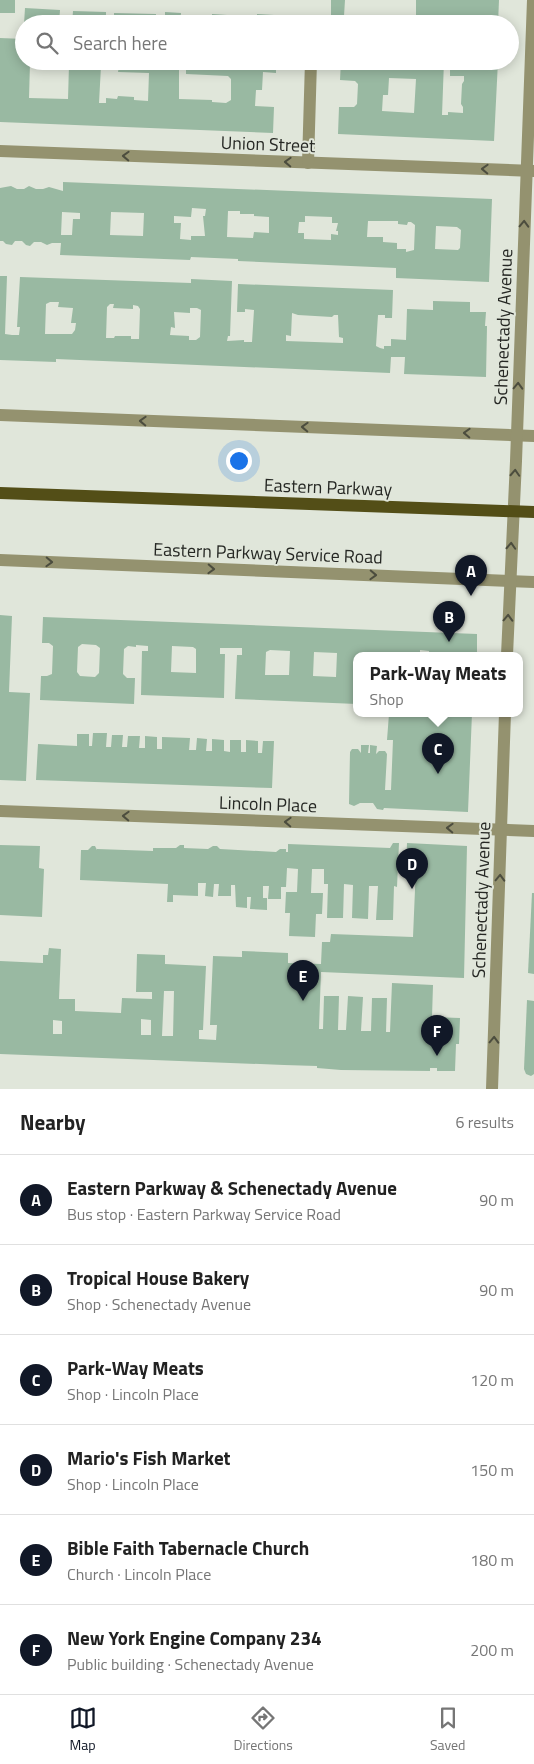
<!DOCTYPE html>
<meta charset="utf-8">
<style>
body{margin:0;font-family:"Titillium Web",sans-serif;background:#f6f6f6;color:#222}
.you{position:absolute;left:238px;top:460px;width:18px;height:18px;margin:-12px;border:4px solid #fff;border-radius:50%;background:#1a73e8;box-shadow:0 0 0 8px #1a73e833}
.badge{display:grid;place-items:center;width:32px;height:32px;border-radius:50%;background:#111827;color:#fff;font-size:16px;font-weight:700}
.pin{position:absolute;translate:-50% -41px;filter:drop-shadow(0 1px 2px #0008)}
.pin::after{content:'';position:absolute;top:26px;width:18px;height:15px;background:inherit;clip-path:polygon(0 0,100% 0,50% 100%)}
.popup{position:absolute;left:353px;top:652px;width:170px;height:65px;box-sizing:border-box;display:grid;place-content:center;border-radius:10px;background:#fff;filter:drop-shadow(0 1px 4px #0005);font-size:16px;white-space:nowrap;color:#767676}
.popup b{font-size:19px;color:#222}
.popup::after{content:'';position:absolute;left:50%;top:100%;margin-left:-10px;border:10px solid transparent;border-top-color:#fff}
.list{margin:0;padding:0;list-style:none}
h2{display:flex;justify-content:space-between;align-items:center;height:65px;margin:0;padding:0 20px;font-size:21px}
h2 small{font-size:16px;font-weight:400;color:#767676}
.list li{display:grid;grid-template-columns:32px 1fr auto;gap:15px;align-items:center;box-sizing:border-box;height:90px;padding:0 20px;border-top:1px solid #e0e0e0}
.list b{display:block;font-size:19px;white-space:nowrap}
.list p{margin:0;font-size:16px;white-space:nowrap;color:#767676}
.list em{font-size:16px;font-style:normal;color:#767676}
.icon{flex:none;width:28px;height:28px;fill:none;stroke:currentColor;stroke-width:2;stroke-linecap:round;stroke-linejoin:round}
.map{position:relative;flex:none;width:534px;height:1089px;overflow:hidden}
.search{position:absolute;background:#fff;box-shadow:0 2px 12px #0003;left:15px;right:15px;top:15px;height:55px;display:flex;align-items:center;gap:12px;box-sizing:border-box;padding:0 18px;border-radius:28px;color:#767676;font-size:19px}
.sheet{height:605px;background:#fff}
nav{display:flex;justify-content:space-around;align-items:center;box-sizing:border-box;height:70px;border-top:1px solid #e0e0e0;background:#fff;font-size:14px;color:#767676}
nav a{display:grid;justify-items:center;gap:2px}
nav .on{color:#111827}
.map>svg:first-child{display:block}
.building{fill:#99b9a2;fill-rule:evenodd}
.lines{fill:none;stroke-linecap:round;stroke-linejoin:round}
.minor{stroke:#94926f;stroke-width:12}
.major{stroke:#534e17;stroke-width:12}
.oneway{stroke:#4c4d3e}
.labels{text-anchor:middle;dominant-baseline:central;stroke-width:4;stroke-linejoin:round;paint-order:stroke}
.street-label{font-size:18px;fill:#262824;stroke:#e0e6da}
</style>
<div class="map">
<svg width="534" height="1089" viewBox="0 0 534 1089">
<rect width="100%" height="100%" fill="#e0e6da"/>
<g class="building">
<rect x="0" y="0" width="15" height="13"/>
<path d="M331,0H345L344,16H331Z"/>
<path d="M416,0H499L498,24H416Z"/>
<path d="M25,8L60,10L59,24H24Z"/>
<path d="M73,11L106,12V24H72Z"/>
<path d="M165,12L181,13L180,24H165Z"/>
<path d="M114,13L156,14V24H114Z"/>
<path d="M212,14L227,15V24H212Z"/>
<path d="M257,14L274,15V24H257Z"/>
<path d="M303,15L332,17L331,24H303Z"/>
<path d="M372,17L403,19V24H354L355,18L372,19Z"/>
<path d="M0,38L24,39V61H276V73L263,72L262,90H256L255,106L274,107L273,133L0,122ZM30,63L69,65L68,99L29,98ZM101,66H119L118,72L149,73L148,101L134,100V97L118,96L117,99L106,98V103H99ZM179,69L186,70V74L228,76L231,79V100L226,103L212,102V100L179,99Z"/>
<path d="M341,61H444L442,115H448V112L463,113V107L461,104L462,84L464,81V76H450V61H498L494,141L338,134L339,107H354L357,104L358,84L355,81L340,80ZM389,78L416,79L414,113L382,111L383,95H388Z"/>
<path d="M63,182L492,199L489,282L396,278V268L238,261V259L191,257L190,260L60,255L61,243H52L47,245L41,242H34L30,246L26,245L22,241H15L12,245L6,244L3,241H0V188L11,186L17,189H24L29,186L36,189H43L49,187L63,191ZM192,208L206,209L205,216H203L205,236H191V240L180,239L181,223H174V216L191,217ZM228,211H240V214H254V216L269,217V233L254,232L253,238L227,237ZM62,212L80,213V219H73L72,235H61ZM111,212L144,213L143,236L110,235ZM305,216L332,217V223H338L336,231H338V235L331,234V240L304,239V233H298L299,222H305ZM368,221H398V224L407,225L408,222H411L415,225L414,250L406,252V249H397V243L383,242V237H367ZM436,226L457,227L461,230L460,248L458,250L435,249Z"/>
<path d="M0,276H7L5,334L12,335H19L20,327H17L20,277L191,283V279L232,281L230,336H228L227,341L244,340V342H252L254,310L245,309V312H237L238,284L393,290L392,318H385V315H378L376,346L380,348L384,349V346H391V339L406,340L407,309L433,310V301L470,302V312H486L485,326H487L486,377L404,374L405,357H391L390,373L56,359V362L0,360ZM50,302H59L58,307L73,308L71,323H76L75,330L72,334H45L46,304ZM110,304H114L113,308L133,309V305L138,306L140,309L139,339H131V336H115L114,338H106L107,307ZM190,308H197L201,310L200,337L196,340H189V336L170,335L171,327L175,328L174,312L190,313ZM292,313L298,315L332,317L334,315H338L339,337L343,338V343L286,341V335L291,336Z"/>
<path d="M0,615L12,616L9,692L30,693L26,781L0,780Z"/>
<path d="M43,617L477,634V655H429V651L420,650V655L361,654V655H357V704L235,699L237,655H242V648H220V654H225L224,698L141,695L142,651H148V646L136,645V647L128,646L124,649L123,674L127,678H135L134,704L40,700L41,676H47L52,674L53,646L49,643H42ZM82,644L96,645L100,648L99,673L95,677L80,676L77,672L78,647ZM172,646L193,647L196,649V673L171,672ZM270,650L290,651L289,675H265L266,652ZM314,652L337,653L336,677L313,676Z"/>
<path d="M426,713H472L468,812L384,808L383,810L377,809L373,803H360L354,806L349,804L350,752L352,749H358L361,753V745H369L368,753H370V745L377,746L376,754L379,751H385L387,754L385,790H391L393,740H387L389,714L426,716Z"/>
<path d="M93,733H107L106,747H111L112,735H123L122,747H127L128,736H140L139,748H145V736L157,737V749H162V737L190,738L189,750H196L197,738L207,739L206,751H212V739L224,740V751L230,752V740H241V752H246V740L258,741V753H262L263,741H274L272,788L36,780L38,744L77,746V734H89V746H92Z"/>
<path d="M393,843H399L397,887L394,886L393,920H376L378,886H369L368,919L352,918L353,885L344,884L343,918H327L328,884H324V869H312L311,893H323L322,914H316L315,937L289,936L290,913H285L286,892H297L298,869L287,868L286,887H281V899H268L269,886H263V898H267V910L250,909L251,897H247V908L236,907L235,885H231V896H218L219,884H214L213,897L205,896L206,883H198V896L173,895V902H167L168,884L80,880L81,850H88L92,846H95L97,850V849L153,851V848H176L180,845H184V848L208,849L213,846H217L220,849L276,852L280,849H286V852H288V844L390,848Z"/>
<path d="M407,843L467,846L464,978L321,972L319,1029H323L324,996H339L338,1030H346L348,996L363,997L361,1031H371L372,998H387L386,1032H390L392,983L433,985L432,1017L460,1018L459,1044H456L455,1071H437V1068H430V1071L341,1070L317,1068V1066L284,1065L0,1054V961L43,963V955H48L49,948L61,949L59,999H75V1011L121,1013L122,998L152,999V992H136L137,954L165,955V964L206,966L203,1030H199V1039L216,1040L217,1025H210L213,956L242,957V951L288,953V963L321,964L322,942H330L331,934L413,937L416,866H406ZM164,991H174L173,1036H162ZM141,1019L151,1020V1035H141ZM53,1020L62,1021V1034H53Z"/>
<path d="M0,845L40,846L39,868L44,869L42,917L0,915Z"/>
<path d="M532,893H534V974L528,973Z"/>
<path d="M527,1000L534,1001V1074L531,1076L526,1074L524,1069Z"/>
</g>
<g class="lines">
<g class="minor">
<path d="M0,151L534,171"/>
<path d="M308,163L311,61"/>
<path d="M0,415L534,436"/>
<path d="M0,560L534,582"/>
<path d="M507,655L516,461L533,0"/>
<path d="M0,811L534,831"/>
<path d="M492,1089L505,713"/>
</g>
<path class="major" d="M0,493L534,512"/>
</g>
<defs><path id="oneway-chevron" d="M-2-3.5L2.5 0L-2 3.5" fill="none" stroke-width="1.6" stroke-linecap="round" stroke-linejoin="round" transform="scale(1.25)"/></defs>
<g class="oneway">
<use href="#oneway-chevron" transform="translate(126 156) rotate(-178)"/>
<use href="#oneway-chevron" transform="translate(288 162) rotate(-178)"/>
<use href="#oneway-chevron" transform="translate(485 169) rotate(-178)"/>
<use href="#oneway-chevron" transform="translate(524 224) rotate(-88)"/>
<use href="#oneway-chevron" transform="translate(518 386) rotate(-88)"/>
<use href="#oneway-chevron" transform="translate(143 421) rotate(-178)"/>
<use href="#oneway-chevron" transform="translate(305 427) rotate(-178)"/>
<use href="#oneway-chevron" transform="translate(467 433) rotate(-178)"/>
<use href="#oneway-chevron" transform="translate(515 473) rotate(-87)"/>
<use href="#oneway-chevron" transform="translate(511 546) rotate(-87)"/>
<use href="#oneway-chevron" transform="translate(49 562) rotate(2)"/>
<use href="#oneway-chevron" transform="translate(211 569) rotate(2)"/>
<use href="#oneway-chevron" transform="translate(373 575) rotate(2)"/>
<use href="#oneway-chevron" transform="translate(508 618) rotate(-88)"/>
<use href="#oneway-chevron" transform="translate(126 816) rotate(-178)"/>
<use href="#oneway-chevron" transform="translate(288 822) rotate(-178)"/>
<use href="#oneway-chevron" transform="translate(450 828) rotate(-178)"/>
<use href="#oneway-chevron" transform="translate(500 878) rotate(-88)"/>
<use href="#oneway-chevron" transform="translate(494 1040) rotate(-88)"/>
</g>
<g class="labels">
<g class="street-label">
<text transform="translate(268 144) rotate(2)">Union Street</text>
<text transform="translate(503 327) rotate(-88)">Schenectady Avenue</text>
<text transform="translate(328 487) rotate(2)">Eastern Parkway</text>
<text transform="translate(268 553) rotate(2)">Eastern Parkway Service Road</text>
<text transform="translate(268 804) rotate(2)">Lincoln Place</text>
<text transform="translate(481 900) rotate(-88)">Schenectady Avenue</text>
</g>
</g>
</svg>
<div class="you"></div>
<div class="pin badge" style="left:471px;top:596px">A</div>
<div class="pin badge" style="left:449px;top:642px">B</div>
<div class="pin badge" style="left:438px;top:774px">C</div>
<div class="popup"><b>Park-Way Meats</b>Shop</div>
<div class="pin badge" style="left:412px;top:889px">D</div>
<div class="pin badge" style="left:303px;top:1001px">E</div>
<div class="pin badge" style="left:437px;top:1056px">F</div>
<div class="search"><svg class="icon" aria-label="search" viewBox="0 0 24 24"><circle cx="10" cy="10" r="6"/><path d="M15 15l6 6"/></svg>Search here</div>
</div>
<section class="sheet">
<h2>Nearby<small>6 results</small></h2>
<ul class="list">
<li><span class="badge">A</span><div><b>Eastern Parkway &amp; Schenectady Avenue</b><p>Bus stop · Eastern Parkway Service Road</p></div><em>90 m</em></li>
<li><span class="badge">B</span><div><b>Tropical House Bakery</b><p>Shop · Schenectady Avenue</p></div><em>90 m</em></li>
<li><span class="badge">C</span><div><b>Park-Way Meats</b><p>Shop · Lincoln Place</p></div><em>120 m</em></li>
<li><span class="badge">D</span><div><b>Mario's Fish Market</b><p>Shop · Lincoln Place</p></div><em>150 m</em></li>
<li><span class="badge">E</span><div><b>Bible Faith Tabernacle Church</b><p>Church · Lincoln Place</p></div><em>180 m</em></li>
<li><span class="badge">F</span><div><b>New York Engine Company 234</b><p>Public building · Schenectady Avenue</p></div><em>200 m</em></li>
</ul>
</section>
<nav>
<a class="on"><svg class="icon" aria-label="map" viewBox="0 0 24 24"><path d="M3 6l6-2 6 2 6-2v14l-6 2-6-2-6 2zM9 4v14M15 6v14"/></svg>Map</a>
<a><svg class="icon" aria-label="directions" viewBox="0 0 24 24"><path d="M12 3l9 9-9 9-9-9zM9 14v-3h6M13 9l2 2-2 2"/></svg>Directions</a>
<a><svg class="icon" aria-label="saved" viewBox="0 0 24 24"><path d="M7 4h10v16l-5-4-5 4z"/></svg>Saved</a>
</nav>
